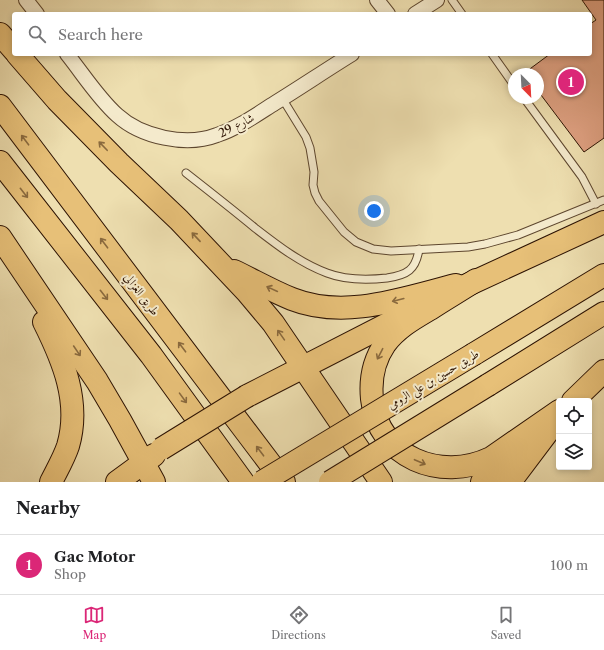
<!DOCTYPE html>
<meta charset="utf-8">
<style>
body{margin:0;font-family:"Libre Caslon Text",Amiri,serif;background:#f2f2f2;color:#202124}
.controls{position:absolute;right:12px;bottom:12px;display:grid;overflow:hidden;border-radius:4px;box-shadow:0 2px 6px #0003}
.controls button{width:36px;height:36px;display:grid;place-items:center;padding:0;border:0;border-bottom:1px solid #e0e0e0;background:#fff;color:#202124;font:20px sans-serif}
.compass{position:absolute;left:508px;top:68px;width:36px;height:36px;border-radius:50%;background:#fff;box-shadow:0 2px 6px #0003;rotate:156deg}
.you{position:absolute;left:374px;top:211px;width:14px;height:14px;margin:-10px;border:3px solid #fff;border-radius:50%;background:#1a73e8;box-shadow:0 0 0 6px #1a73e833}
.badge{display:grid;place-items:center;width:26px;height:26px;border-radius:50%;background:#db2777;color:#fff;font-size:13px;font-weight:700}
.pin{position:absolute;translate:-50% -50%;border:2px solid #fff;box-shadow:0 1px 4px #0006}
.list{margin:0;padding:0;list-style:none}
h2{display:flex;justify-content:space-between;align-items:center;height:52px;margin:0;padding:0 16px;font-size:17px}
h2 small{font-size:13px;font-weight:400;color:#757577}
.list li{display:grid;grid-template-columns:26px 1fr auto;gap:12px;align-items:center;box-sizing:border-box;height:60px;padding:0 16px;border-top:1px solid #e0e0e0}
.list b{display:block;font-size:15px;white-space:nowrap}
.list p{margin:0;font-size:13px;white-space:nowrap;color:#757577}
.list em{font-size:13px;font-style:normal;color:#757577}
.icon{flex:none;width:22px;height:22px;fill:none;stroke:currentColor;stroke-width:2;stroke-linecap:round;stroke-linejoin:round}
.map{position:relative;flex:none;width:604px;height:482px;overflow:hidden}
.search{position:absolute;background:#fff;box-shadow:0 2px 6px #0003;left:12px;right:12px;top:12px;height:44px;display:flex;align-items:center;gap:10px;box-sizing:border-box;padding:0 14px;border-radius:4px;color:#757577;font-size:15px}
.sheet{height:112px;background:#fff}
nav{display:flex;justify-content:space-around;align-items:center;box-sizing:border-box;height:56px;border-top:1px solid #e0e0e0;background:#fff;font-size:11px;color:#757577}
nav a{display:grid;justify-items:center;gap:2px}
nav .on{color:#db2777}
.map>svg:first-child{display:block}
.building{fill:#dea081;stroke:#2d1303}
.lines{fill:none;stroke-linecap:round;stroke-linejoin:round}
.lane-casing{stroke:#5d462e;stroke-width:9}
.street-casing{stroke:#5d462e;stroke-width:16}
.highway-casing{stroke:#2d1303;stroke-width:24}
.lane{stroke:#f4eacc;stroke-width:7}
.street{stroke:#f4eacc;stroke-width:14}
.highway{stroke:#e7c078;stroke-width:22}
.highway-bridge-casing{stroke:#2d1303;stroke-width:24;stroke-linecap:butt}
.highway-bridge{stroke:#e7c078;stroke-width:22}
.oneway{stroke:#8a6a3e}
.labels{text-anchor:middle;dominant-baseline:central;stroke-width:4;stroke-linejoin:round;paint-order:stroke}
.street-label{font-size:12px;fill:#2d1303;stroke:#f4eacc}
</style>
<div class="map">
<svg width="604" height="482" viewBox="0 0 604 482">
<rect width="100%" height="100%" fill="#eedfb0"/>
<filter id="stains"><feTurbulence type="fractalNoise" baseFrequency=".005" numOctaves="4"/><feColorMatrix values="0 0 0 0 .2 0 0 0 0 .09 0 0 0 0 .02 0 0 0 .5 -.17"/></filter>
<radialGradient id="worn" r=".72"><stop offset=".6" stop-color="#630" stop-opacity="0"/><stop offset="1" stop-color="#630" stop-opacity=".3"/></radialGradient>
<path class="building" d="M582,0H604V138L584,152L538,91V74H523L550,54H590V24L596,20Z"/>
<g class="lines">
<g class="lane-casing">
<g id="lane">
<path d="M452,0L462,14"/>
<path d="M492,54L514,85"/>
<path d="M282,98L306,137L310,148L314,172L313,185L315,193L319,201L344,232L356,242L373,249L391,251L468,247L485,244L518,235L604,200"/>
<path d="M524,98L582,177L596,204"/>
<path d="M186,173C209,191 232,209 255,228C277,245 300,263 327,273C345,280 368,280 387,278C407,275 416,270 419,249"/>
</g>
</g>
<g class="street-casing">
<g id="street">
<path d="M26,0L37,14"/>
<path d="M377,0L388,14"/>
<path d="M415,14L437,0"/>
<path d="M67,54C83,74 98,98 117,115C141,137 186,147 217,135C238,128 256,115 275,103C301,87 326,70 352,54"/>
</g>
</g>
<g class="highway-casing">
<g id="highway">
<path d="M0,34L14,50"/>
<path d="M17,54L57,100L119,163L179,220L247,292L273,323L381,482"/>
<path d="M0,106L284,482"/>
<path d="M0,162L151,355L243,482"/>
<path d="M0,237L97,381L120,420L154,482"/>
<path d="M234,271C253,280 272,291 292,299C345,320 404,298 456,285"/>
<path d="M476,280C461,290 445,299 430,309C413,319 397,328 385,344C374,360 370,379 372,399C378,458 441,482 491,458L559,411"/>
<path d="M463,287L604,222"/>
<path d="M44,322C63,360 81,402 68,446C64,458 57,470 51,482"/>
<path d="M474,354L604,275"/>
<path d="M488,385L604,313"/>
<path d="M247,396L405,315"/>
<path d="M573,401L604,371"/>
<path d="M117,482L154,455"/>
<path d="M482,482L514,456"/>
<path d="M510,482L556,421"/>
</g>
</g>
<use href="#lane" class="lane"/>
<use href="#street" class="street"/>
<use href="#highway" class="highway"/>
<g class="highway-bridge-casing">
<g id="highway-bridge">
<path d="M161,449L247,396"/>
<path d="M262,482L474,354"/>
<path d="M330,482L488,385"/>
</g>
</g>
<use href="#highway-bridge" class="highway-bridge"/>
</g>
<defs><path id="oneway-shaft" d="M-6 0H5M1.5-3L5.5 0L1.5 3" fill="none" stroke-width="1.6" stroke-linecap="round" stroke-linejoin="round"/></defs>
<g class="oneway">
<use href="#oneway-shaft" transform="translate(25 140) rotate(-127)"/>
<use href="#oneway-shaft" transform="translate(103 146) rotate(-134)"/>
<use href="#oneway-shaft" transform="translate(24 193) rotate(52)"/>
<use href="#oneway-shaft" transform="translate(196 237) rotate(-133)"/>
<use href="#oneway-shaft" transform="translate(104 243) rotate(-127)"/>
<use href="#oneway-shaft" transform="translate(272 289) rotate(-155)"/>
<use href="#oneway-shaft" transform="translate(104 295) rotate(52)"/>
<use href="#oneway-shaft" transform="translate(398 300) rotate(166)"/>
<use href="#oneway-shaft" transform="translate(281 335) rotate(-125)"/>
<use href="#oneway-shaft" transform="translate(182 347) rotate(-127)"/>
<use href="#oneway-shaft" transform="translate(77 351) rotate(56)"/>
<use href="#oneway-shaft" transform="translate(380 354) rotate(117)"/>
<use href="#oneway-shaft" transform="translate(183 398) rotate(54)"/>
<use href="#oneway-shaft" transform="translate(260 451) rotate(-127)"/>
<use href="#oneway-shaft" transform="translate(420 462) rotate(23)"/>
</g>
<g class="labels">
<g class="street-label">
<text transform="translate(236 125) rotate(-27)">شارع 29</text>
<text transform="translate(142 294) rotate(53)">طريق الغزالي</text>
<text transform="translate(433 379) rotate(-31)">طريق حسين بن علي الرومي</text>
</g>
</g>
<rect width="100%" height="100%" filter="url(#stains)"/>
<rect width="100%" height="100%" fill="url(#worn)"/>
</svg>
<div class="controls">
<button><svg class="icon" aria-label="locate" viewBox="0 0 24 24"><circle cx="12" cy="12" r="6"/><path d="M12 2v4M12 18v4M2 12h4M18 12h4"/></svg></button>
<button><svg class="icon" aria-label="layers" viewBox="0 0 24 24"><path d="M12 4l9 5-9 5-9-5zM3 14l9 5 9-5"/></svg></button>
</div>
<svg class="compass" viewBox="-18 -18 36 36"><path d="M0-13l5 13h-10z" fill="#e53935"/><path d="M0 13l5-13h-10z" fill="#757577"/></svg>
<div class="you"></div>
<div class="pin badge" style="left:571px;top:82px">1</div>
<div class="search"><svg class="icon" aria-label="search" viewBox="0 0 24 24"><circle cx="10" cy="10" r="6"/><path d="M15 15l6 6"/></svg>Search here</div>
</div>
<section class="sheet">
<h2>Nearby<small></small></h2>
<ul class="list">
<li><span class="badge">1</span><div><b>Gac Motor</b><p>Shop</p></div><em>100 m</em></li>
</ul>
</section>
<nav>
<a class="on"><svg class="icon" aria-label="map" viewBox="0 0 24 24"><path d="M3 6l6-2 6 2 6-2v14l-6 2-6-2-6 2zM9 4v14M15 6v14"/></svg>Map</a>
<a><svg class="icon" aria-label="directions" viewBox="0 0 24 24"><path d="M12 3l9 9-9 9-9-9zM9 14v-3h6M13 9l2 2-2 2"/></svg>Directions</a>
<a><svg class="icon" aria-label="saved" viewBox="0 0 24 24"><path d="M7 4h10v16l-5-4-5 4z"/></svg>Saved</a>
</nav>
